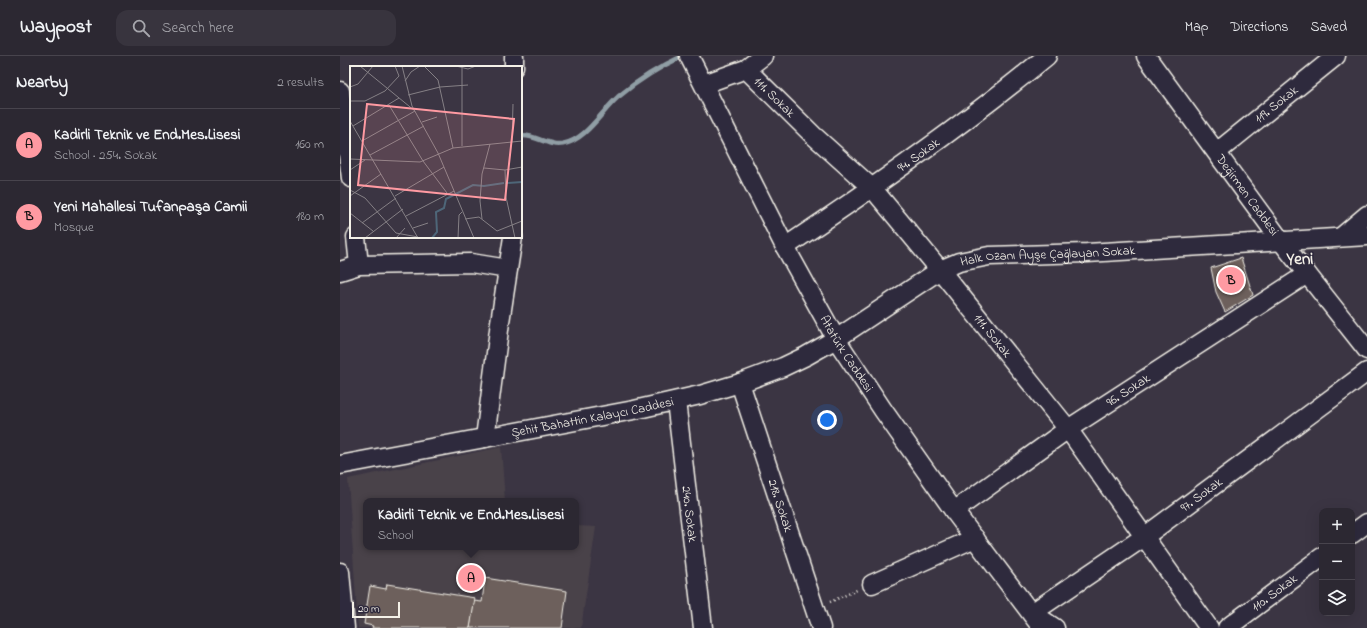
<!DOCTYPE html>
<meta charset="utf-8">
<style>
body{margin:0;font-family:"Indie Flower",sans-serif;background:#38343e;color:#f1f3f6}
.controls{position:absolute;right:12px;bottom:12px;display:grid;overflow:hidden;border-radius:8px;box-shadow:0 4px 16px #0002}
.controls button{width:36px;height:36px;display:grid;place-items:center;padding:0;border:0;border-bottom:1px solid #48444d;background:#2c2832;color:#f1f3f6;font:20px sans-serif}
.scale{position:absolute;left:12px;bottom:10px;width:48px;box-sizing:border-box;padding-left:4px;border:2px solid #f4f1e8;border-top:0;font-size:11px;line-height:14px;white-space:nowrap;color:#f4f1e8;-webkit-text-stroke:3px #2f2a3d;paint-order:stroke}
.you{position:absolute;left:487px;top:364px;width:14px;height:14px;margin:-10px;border:3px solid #fff;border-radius:50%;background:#1a73e8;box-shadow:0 0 0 6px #1a73e833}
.badge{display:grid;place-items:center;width:26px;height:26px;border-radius:50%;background:#ff9aa2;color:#111;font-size:13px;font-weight:700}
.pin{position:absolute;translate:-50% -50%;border:2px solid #fff;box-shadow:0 1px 4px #0006}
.popup{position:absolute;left:23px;top:442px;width:216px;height:52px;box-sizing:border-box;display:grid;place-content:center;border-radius:8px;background:#2c2832;filter:drop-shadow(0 1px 3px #0005);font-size:13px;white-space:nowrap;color:#a6a6ac}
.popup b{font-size:15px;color:#f1f3f6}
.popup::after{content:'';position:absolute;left:50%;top:100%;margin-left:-8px;border:8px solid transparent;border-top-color:#2c2832}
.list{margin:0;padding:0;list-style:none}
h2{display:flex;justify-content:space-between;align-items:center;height:52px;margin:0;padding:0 16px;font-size:17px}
h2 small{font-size:13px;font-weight:400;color:#a6a6ac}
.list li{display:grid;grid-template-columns:26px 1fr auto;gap:12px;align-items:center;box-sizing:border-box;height:72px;padding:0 16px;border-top:1px solid #48444d}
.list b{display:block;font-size:15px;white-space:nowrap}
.list p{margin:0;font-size:13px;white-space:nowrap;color:#a6a6ac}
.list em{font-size:13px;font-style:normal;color:#a6a6ac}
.icon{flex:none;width:22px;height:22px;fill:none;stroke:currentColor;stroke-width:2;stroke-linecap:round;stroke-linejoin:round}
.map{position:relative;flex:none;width:1027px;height:572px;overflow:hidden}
header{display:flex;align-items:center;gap:24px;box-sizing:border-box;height:56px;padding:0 20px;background:#2c2832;border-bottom:1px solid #48444d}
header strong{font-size:19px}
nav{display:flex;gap:22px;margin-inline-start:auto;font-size:14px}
.search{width:280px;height:36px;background:#38343e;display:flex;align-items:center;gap:10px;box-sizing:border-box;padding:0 14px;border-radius:12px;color:#a6a6ac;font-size:15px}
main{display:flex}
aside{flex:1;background:#2c2832}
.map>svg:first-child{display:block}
.built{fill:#4a424a}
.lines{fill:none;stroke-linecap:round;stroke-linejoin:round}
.stream{stroke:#909ea5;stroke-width:5}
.building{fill:#6d615c;stroke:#f4f1e8}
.minor-casing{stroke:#f4f1e8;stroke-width:21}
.path{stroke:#f4f1e8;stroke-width:2.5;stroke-dasharray:1 3;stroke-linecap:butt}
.minor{stroke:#2f2a3d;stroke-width:18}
.labels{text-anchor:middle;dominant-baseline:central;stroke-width:3.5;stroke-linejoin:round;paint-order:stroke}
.street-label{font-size:13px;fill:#f4f1e8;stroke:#2f2a3d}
.district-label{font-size:17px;font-weight:bold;fill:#f4f1e8;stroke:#2f2a3d}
.inset-river{fill:none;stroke:#4e6678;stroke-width:2}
.inset-road{fill:none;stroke:#858085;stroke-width:1}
.view{fill:#ff9aa2;fill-opacity:0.15;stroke:#ff9aa2;stroke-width:2}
.inset-edge{fill:none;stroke:#f4f1e8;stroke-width:2}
</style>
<header>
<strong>Waypost</strong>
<div class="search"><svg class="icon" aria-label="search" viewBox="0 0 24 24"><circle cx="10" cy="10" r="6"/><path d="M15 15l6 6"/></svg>Search here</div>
<nav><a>Map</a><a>Directions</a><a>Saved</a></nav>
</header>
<main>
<aside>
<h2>Nearby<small>2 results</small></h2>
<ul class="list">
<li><span class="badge">A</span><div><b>Kadirli Teknik ve End.Mes.Lisesi</b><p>School · 254. Sokak</p></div><em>160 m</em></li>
<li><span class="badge">B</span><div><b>Yeni Mahallesi Tufanpaşa Camii</b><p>Mosque</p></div><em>180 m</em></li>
</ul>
</aside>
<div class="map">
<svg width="1027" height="572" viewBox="0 0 1027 572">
<rect width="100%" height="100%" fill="#3b3543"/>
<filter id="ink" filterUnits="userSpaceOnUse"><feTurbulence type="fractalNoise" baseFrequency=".025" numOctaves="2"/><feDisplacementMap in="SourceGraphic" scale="8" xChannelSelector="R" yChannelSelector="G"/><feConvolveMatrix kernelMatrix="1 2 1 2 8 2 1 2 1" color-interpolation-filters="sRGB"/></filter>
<g filter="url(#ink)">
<path class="built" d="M161,391L165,445H26V491H236V470L256,471L241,572H18L8,423Z"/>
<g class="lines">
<path class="stream" d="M181,80C195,78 208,91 223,88C246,84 261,56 278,41C297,25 321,10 343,0"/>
</g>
<g class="building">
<path d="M901,202L913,239L885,256L876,236L871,212Z"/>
<path d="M145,522L227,535L222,572H130L134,545L142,546Z"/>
<path d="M47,528L135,542L130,572H32L33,570L24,568L30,530L46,533Z"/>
</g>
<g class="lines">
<g class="minor-casing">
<g id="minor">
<path id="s1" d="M349,0L445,191L496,283L543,354L614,455L702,572"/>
<path id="s2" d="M806,0L941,185L1027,294"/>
<path d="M174,11V0"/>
<path id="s3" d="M406,13L473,79L533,133L600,214L728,373L869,572"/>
<path d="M364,28L406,13L423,0"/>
<path d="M0,35L11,122"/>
<path id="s4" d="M877,96L996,0"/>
<path d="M16,181L19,209"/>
<path d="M1001,181L1027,159"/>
<path id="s5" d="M445,191C535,131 624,69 707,0"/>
<path d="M0,215L19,209L131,207L168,213"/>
<path id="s6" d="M400,327L481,572"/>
<path id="s7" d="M336,345L363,572"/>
<path d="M145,382L160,266L173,181"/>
<path id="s8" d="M0,409L294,354L360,339L400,327L443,311L466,300L496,283L600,214L619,206L649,200L747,197L1027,180"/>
<path id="s9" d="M614,455L728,373L967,218"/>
<path d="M1012,478L1027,467"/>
<path d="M0,516L5,572"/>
<path d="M532,528L635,482"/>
<path id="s10" d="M715,572L692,557L804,481L1027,316"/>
<path id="s11" d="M887,572L982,501"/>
</g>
</g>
<path class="path" d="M490,546L517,534"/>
<use href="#minor" class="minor"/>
</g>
</g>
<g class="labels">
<g class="street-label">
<text stroke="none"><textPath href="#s3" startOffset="40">111. Sokak</textPath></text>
<text stroke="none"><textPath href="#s4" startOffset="76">119. Sokak</textPath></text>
<text stroke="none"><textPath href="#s5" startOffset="162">94. Sokak</textPath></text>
<text stroke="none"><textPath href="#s2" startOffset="172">Değirmen Caddesi</textPath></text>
<text stroke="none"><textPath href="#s8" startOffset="749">Halk Ozanı Ayşe Çağlayan Sokak</textPath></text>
<text stroke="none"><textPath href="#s3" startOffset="364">111. Sokak</textPath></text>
<text stroke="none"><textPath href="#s1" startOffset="337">Atatürk Caddesi</textPath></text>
<text stroke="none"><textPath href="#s9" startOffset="212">96. Sokak</textPath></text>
<text stroke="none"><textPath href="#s8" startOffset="257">Şehit Bahattin Kalaycı Caddesi</textPath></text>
<text stroke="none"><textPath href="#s10" startOffset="234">97. Sokak</textPath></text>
<text stroke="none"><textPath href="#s6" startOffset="129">218. Sokak</textPath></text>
<text stroke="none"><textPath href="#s7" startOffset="114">240. Sokak</textPath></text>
<text stroke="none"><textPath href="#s11" startOffset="59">110. Sokak</textPath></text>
</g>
<g class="district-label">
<text x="960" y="203">Yeni</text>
</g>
</g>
<g transform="translate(10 10)">
<rect width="172" height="172" fill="#3b3543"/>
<path class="inset-river" d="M157,117L172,116M82,172L87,166L86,146L94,142L96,133L123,119L134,120L154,117"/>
<path class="inset-road" d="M10,0L65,45L12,75M52,0L62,40L88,87L124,172M74,0L88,14L103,82M106,0L118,3L126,0M55,15L61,6L70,0M0,21L8,18L23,0M58,29L90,21L118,19M0,35H15L35,25L49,10L45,0M39,39L73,95L97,127M0,55L68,172M72,56L87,51M3,60L49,32M162,76L163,38M112,80V0M20,89L74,60M0,93L70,96L103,82L172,75M134,102L155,104L172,101M0,104L15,94M155,104L156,131L165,172M0,124L15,132L46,167L68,171M0,130L31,108M45,130L94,101M0,147L23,165M56,150L104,125M115,153L129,151L147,165L172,155M132,153L130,135L132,108L140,78M12,157L46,132M63,162L78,157M15,172L53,143M46,172L55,162M108,172L109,149L112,146"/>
<path class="view" d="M17,38L164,53L155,134L8,119Z"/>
<rect width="172" height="172" class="inset-edge"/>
</g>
</svg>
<div class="controls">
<button>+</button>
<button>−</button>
<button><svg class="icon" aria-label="layers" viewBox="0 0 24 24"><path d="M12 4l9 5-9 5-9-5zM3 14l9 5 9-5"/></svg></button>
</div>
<div class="scale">20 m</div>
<div class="you"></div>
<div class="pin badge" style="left:131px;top:522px">A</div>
<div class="popup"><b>Kadirli Teknik ve End.Mes.Lisesi</b>School</div>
<div class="pin badge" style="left:891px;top:224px">B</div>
</div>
</main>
